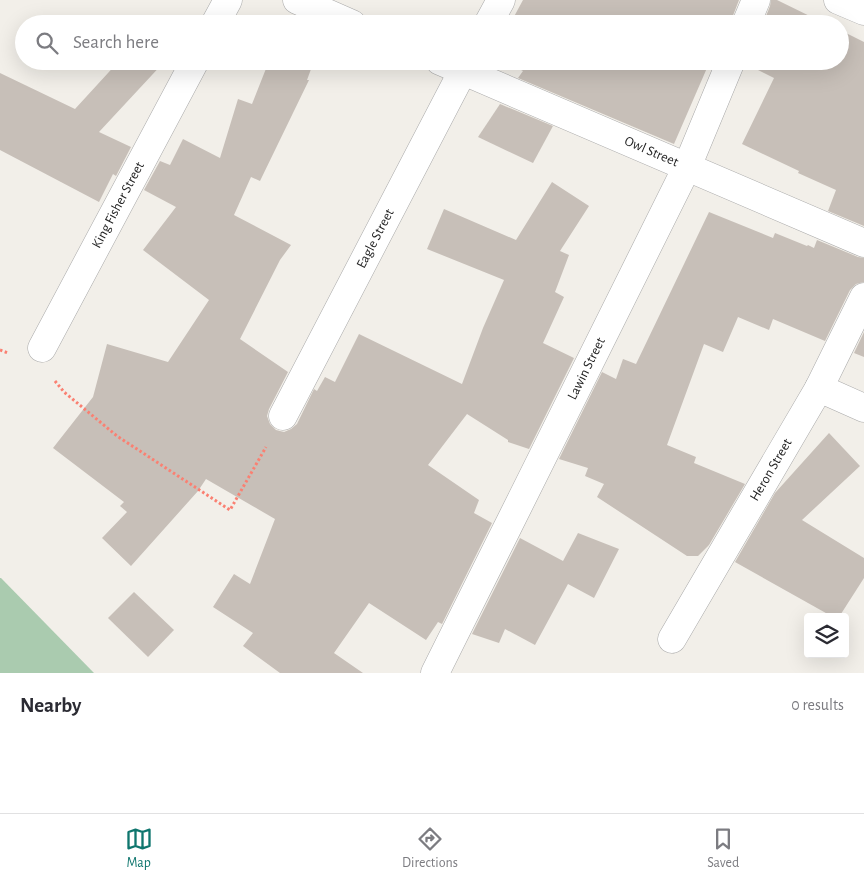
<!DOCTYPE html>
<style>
body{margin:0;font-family:"Alegreya Sans",sans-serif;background:#f2f2f3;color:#2b2b33}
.controls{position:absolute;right:15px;bottom:15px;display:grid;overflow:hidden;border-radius:5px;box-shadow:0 5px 20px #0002}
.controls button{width:45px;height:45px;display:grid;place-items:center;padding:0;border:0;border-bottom:1px solid #e1e1e2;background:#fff;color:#2b2b33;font:25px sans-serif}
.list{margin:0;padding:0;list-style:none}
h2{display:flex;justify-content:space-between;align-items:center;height:65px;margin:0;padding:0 20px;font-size:21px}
h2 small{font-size:16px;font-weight:400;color:#7c7c81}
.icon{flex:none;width:28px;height:28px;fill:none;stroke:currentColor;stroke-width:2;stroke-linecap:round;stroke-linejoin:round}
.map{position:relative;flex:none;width:864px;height:673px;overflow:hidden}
.search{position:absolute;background:#fff;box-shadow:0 5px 20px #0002;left:15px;right:15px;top:15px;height:55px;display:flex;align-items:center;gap:12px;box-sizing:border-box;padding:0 18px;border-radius:28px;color:#7c7c81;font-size:19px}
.sheet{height:140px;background:#fff}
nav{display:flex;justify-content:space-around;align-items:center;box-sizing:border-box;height:70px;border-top:1px solid #e1e1e2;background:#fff;font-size:14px;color:#7c7c81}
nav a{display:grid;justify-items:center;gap:2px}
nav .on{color:#0f766e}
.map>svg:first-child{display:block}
.cemetery{fill:#aacbaf}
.building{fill:#c7bfb8}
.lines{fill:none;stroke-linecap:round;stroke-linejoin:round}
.minor-casing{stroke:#a9a9a9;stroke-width:29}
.path{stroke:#fa8072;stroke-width:3;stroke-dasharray:2.5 2.5;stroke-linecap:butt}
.minor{stroke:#fff;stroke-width:28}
.labels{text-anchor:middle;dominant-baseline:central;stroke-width:4.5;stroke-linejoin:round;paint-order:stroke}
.street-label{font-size:14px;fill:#222;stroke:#fff}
</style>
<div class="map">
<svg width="864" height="673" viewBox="0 0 864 673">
<rect width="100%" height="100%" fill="#f2efe9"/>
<path class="cemetery" d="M0,578H1L94,673H0Z"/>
<g class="building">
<path d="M523,0H739L732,18L731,24H510Z"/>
<path d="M771,0H777L826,24H763L770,6Z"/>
<path d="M840,30L864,42V226L828,211L836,190L798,173L799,171L742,144L774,78L746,64V61H840Z"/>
<path d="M119,61H165L99,132L131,147L116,176L113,174L99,202L0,150V73L75,109Z"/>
<path d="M269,61H314L307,80H309L260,181L251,177L234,215L291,245L280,260L240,339L288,372L269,409L267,416L270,424L276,430L284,432L291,429L297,424L314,389L317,391L325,377L335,382L359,334L462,384L483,328L504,280L427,249L444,209L516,240L552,182L589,206L560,251L569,255L555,292L564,297L543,343L574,358L529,449L508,442V440L467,414L428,465L479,500L474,513L492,523L442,624L438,622L426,640L369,603L334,653L363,673H280L243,646L253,633L213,607L234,574L250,584L275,519L206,479L198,491L131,566L102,538L127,512L120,506L124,502L53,448L93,397L107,344L168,362L209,300L143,250L176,207L144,190L160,161L170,165L183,139L220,158L238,99L252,104Z"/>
<path d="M504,61H710L674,144L518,78L523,71Z"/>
<path d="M500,104L553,126L533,163L478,137Z"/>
<path d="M709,212L773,238L775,233L807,246L808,245L814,248L817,240L858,257L864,258V282L856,284L850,290L825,341L773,319L769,330L738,317L723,352L704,344L667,445L696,457L694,463L745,484L709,545L698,556H687L597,497L604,484L585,476L588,468L559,459L602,372L616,379L623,359L636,364Z"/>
<path d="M864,332V357L854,353Z"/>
<path d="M829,433L860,466L802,520L864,558V578L839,617H833L735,562L775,493Z"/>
<path d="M578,533L619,549L594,598L568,584L535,645L505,629L499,643L472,634L520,538L563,561Z"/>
<path d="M134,592L174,630L148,657L108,618Z"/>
</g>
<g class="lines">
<g class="minor-casing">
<g id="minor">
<path d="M297,0L352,24"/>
<path d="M838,0L864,11"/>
<path d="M215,24L228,0"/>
<path d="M488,24L501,0"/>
<path d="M746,24L756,0"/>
<path id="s1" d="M440,61L864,243"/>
<path id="s2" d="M42,348L195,61"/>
<path d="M819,388L864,408"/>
<path id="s3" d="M283,416L468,61"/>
<path id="s4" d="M672,639L819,388L864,297"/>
<path id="s5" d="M435,673L687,167L731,61"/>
</g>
</g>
<g class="path">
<path d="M0,350L8,353"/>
<path d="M55,381L64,392L117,436L230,510L266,447"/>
</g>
<use href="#minor" class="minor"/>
</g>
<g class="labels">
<g class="street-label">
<text stroke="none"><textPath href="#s1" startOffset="230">Owl Street</textPath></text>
<text stroke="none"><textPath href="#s2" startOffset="162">King Fisher Street</textPath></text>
<text stroke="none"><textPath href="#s3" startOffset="200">Eagle Street</textPath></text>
<text stroke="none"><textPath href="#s5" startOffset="340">Lawin Street</textPath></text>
<text stroke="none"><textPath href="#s4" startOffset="196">Heron Street</textPath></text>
</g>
</g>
</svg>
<div class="controls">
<button><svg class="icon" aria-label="layers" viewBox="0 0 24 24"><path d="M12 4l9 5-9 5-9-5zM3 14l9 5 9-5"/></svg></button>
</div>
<div class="search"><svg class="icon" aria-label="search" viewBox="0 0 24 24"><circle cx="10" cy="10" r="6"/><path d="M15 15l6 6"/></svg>Search here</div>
</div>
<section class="sheet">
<h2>Nearby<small>0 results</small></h2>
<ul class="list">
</ul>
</section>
<nav>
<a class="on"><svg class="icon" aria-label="map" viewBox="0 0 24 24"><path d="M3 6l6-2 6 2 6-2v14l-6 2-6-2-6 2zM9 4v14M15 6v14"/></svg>Map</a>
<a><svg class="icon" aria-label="directions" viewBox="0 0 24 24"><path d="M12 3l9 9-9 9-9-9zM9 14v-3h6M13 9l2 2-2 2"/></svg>Directions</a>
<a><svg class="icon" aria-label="saved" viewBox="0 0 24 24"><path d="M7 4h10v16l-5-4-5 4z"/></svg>Saved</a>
</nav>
